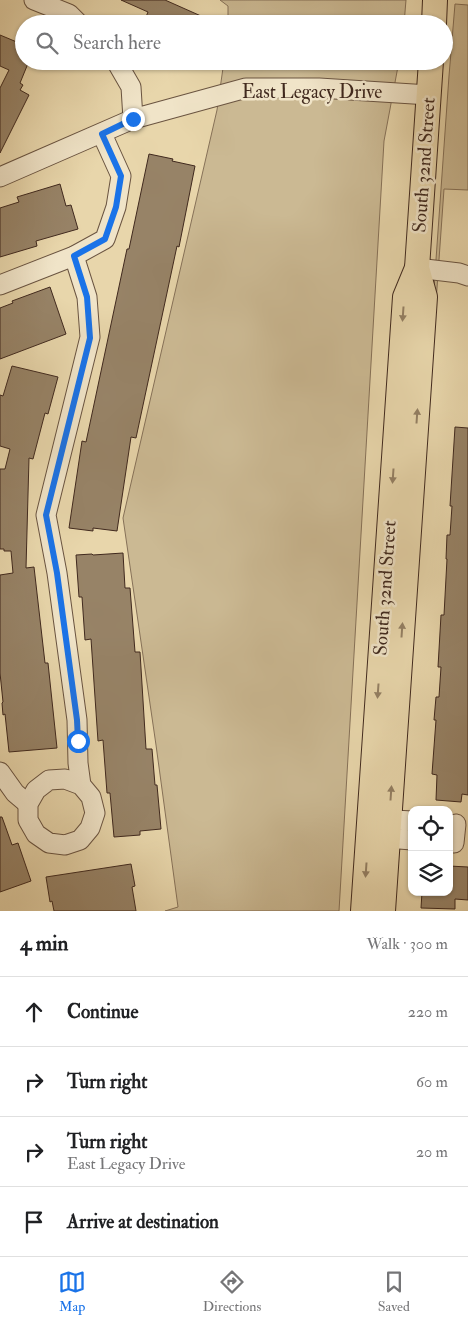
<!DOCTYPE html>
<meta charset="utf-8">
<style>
body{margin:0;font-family:"IM FELL Double Pica",serif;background:#f2f2f2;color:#202124}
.controls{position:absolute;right:15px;bottom:15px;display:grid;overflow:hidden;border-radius:10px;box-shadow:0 1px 4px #0004}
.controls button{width:45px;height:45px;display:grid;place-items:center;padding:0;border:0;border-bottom:1px solid #e0e0e0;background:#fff;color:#202124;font:25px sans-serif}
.stop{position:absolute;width:15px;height:15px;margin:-11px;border:4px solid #1a73e8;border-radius:50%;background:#fff}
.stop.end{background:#1a73e8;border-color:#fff;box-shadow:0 1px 5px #0008}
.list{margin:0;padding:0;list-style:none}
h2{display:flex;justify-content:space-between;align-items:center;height:65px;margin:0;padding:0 20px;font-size:21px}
h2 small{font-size:16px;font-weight:400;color:#757577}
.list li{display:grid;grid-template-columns:32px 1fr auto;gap:15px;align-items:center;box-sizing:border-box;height:70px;padding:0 20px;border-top:1px solid #e0e0e0}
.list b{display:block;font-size:19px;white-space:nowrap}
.list p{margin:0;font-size:16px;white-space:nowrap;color:#757577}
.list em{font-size:16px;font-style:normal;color:#757577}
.icon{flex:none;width:28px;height:28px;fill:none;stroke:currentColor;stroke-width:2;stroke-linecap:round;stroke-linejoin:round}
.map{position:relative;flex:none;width:468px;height:911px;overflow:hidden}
.search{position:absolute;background:#fff;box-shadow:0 1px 4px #0004;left:15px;right:15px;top:15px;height:55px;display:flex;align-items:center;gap:12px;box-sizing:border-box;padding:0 18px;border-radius:28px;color:#757577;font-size:19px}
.sheet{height:345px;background:#fff}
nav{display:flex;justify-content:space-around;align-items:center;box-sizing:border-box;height:70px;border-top:1px solid #e0e0e0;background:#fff;font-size:14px;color:#757577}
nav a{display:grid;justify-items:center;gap:2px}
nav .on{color:#1a73e8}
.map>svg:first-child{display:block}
.green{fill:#cbb993;stroke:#867158}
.building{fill:#978367;stroke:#40291e}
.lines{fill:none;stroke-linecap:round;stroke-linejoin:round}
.minor-casing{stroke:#6a5441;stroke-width:21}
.major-casing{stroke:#40291e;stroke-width:26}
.minor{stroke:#f0e4c8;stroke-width:19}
.major{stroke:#e8d6ab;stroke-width:24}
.oneway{fill:#948064}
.route{stroke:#1a73e8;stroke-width:6}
.labels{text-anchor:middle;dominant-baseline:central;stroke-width:5;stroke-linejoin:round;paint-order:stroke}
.street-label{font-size:19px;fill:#40291e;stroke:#f0e4c8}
</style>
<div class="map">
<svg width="468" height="911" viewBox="0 0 468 911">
<rect width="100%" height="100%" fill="#e8d6ab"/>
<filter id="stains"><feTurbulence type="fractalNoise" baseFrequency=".004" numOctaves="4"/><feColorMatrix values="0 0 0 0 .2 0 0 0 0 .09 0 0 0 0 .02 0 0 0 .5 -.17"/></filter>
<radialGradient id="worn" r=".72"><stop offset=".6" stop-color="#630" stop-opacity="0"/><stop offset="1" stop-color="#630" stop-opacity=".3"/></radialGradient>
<g class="green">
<path d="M220,0H406L404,24H228V6Z"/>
<path d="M455,4L468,5V190L444,189L393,911L398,796L449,76Z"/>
<path d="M224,61H399L384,141L339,911H165L178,907L156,745L123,518L217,110Z"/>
</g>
<g class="building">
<path d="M121,0H165L219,24H143L148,12Z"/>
<path d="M0,35L24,45V61H29L20,83L23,85L20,90L29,95L0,153V88L9,70L0,66Z"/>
<path d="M149,154L173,159L172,161L195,166L179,247L177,246L136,438L131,437L117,531L93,528V531L69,528L82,441L86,442L127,249H129Z"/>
<path d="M60,184L66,206L71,205L78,229L36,241L37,246L0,257V208L19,202L17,197Z"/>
<path d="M50,287L66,334L0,359V308L13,303L12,301Z"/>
<path d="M12,366L58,377L48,414L45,413L33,459L29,458L26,568L34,567L45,663H48L57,748L9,752L5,714L3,715L2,703L3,702L0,673V575L13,573L11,551H4V549H0V469H5L10,449L0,446V395L3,396Z"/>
<path d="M455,427L468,428V795L462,794L461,802L436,800L437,775L432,774L436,720H434L436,697H439L441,667H438L441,615H444L447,559H446L447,535H450L452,506H450Z"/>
<path d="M123,553L125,588H130L135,652H140L146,749H152L155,785H157L161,829L140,831V835L114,837L110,793H107L103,740L98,741L91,639L85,640L82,597H79L76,555L92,554L93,555Z"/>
<path d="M0,817H2L12,845L18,843L31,881L0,892Z"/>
<path d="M131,864L135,886L132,887L136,911H54L52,901L50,902L46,877Z"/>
<path d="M449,866L468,867V900L455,899V909L421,908L422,892H449Z"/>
</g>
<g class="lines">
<g class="minor-casing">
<g id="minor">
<path d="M34,0L69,14L79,24"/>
<path d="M116,61L131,87L133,119"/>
<path d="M0,177L133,119L246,88H319L429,95"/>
<path d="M74,256L87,297L90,337L46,515L57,573L77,720L78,763L81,785L91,797L95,813L90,828L80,840L65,845L49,843L36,834L28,820V804L36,790L49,780L65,779L81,785"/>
<path d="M417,268L459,273L468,276"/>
<path d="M0,285L74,256L105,239L116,207L121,176L102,134"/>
<path d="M0,772L15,793L28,804"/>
<path d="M376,819L412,821"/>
<path d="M374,837L412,840"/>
<path d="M454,843L456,824"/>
</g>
</g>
<g class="major-casing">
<g id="major">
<path d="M434,24L435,0"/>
<path d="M363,911L405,297L417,268"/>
<path d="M383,911L425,297L417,268L431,61"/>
</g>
</g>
<use href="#minor" class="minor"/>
<use href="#major" class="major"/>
</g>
<defs><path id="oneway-solid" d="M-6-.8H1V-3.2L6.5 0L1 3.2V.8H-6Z" transform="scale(1.25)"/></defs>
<g class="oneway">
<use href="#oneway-solid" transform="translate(403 314) rotate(94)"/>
<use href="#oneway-solid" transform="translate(417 416) rotate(-86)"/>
<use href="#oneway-solid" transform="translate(393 476) rotate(94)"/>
<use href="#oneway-solid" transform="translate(402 630) rotate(-86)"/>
<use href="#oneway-solid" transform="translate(378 691) rotate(94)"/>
<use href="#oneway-solid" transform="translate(391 793) rotate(-86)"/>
<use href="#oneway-solid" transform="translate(366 870) rotate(94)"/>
</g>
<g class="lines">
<path class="route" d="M78,741L77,720L57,573L46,515L90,338L87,297L74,256L105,239L116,207L121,176L102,134L133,119"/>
</g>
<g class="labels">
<g class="street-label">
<text x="312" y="92">East Legacy Drive</text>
<text transform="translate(424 165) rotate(-86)">South 32nd Street</text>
<text transform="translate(385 588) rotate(-86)">South 32nd Street</text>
</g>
</g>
<rect width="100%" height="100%" filter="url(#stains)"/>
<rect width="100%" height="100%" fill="url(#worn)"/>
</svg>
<div class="controls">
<button><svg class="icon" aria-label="locate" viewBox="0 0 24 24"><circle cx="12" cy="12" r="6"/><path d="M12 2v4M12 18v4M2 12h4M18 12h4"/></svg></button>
<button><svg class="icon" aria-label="layers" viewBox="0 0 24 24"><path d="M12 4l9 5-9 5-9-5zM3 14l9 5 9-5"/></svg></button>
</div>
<div class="stop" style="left:78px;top:741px"></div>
<div class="stop end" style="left:133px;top:119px"></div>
<div class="search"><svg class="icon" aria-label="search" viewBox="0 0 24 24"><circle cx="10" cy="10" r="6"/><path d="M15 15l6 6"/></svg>Search here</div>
</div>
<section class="sheet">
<h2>4 min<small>Walk · 300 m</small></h2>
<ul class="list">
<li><svg class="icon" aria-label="ahead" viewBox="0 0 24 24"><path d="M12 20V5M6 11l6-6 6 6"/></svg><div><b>Continue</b></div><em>220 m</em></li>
<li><svg class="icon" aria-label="right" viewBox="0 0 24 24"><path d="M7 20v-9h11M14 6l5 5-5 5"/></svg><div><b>Turn right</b></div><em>60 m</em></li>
<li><svg class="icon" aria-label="right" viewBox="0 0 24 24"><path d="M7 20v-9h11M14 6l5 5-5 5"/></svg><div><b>Turn right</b><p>East Legacy Drive</p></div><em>20 m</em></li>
<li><svg class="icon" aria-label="arrive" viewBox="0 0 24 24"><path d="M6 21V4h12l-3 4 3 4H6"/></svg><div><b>Arrive at destination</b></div></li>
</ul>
</section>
<nav>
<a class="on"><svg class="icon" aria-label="map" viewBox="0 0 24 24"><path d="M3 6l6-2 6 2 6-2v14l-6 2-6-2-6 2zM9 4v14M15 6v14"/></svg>Map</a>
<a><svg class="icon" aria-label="directions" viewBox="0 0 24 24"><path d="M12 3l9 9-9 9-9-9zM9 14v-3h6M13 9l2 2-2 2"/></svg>Directions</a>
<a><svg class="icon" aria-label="saved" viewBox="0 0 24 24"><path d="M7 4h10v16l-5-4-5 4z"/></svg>Saved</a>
</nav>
